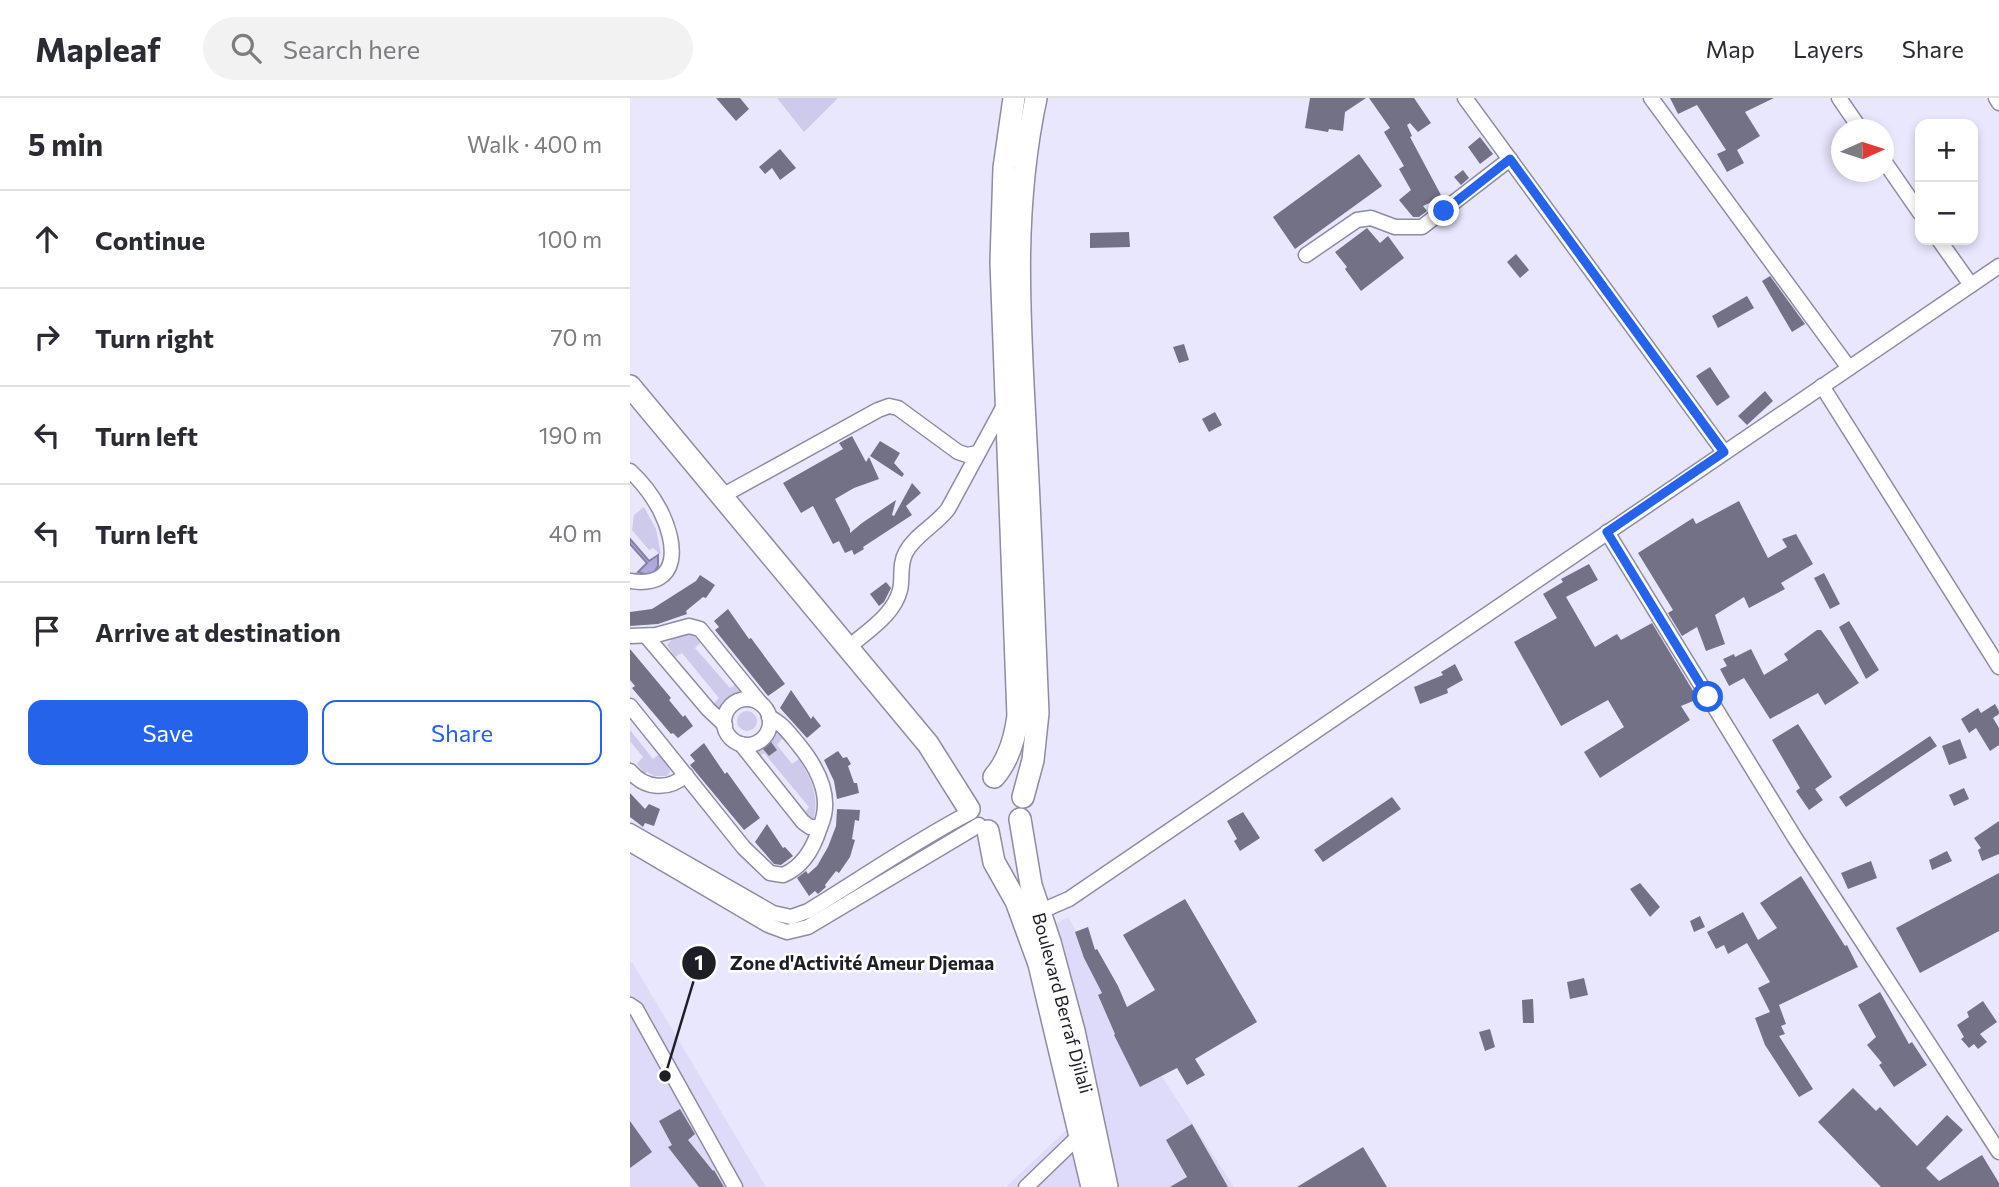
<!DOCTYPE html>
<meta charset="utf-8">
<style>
body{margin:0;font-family:Commissioner,sans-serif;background:#f2f2f3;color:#2b2b33}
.controls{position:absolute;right:21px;top:21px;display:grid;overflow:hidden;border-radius:14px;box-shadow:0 4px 10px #0003}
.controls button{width:63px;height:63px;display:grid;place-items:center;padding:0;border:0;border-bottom:2px solid #e1e1e2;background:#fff;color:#2b2b33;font:35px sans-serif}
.compass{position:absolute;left:1201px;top:21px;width:63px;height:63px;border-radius:50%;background:#fff;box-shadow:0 4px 10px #0003;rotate:87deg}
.stop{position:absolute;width:21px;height:21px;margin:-16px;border:5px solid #2563eb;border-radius:50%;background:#fff}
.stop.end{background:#2563eb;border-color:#fff;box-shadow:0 2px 7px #0008}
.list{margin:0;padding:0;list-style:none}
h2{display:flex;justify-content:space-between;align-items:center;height:91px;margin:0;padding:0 28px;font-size:30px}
h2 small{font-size:23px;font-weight:400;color:#7c7c81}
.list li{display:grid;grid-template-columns:46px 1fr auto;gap:21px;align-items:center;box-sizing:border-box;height:98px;padding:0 28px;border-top:2px solid #e1e1e2}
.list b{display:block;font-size:26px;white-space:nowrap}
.list em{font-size:23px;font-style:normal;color:#7c7c81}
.actions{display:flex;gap:14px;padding:21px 28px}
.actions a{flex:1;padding:16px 0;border:2px solid #2563eb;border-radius:14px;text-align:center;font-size:24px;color:#2563eb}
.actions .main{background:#2563eb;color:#fff}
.icon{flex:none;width:38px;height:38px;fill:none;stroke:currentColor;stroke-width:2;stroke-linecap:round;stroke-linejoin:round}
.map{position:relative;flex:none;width:1369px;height:1089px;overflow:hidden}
header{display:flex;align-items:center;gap:42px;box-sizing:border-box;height:98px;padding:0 35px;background:#fff;border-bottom:2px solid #e1e1e2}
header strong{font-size:33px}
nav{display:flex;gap:38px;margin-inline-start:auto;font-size:24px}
.search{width:490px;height:63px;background:#f2f2f3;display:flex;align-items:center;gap:18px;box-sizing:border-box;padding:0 24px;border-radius:38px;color:#7c7c81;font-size:26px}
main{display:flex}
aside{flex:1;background:#fff}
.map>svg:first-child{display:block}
.built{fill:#dddbf9}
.green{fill:#cdcaeb}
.water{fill:#ada9da;stroke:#827fa4;stroke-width:2}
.building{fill:#737186}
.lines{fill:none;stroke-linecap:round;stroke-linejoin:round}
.minor-casing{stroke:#8d8ca0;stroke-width:17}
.highway-casing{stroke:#8d8ca0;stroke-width:24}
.minor{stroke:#fff;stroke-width:14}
.highway{stroke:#fff;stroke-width:21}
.route{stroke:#2563eb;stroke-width:9}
.labels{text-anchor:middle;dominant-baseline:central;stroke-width:5;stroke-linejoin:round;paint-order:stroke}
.street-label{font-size:18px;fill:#1e1e26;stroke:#fff}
.leader{fill:none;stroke:#1e1e26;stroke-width:2.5}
.callout-dot{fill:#1e1e26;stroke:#fff;stroke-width:2.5}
.mark-label{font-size:21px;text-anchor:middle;font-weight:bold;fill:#fff}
.callout-label{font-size:19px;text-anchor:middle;font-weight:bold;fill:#1e1e26;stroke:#fff;stroke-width:5;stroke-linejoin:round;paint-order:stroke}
</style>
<header>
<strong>Mapleaf</strong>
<div class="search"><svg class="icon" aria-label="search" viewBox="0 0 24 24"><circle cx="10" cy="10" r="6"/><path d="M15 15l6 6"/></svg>Search here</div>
<nav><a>Map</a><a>Layers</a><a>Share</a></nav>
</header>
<main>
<aside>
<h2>5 min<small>Walk · 400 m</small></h2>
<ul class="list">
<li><svg class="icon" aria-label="ahead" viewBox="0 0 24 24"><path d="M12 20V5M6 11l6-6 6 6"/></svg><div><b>Continue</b></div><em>100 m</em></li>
<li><svg class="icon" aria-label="right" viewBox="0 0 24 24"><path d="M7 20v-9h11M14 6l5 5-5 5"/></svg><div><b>Turn right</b></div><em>70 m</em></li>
<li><svg class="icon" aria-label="left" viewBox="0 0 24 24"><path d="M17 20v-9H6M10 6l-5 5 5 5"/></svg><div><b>Turn left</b></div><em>190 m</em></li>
<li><svg class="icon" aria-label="left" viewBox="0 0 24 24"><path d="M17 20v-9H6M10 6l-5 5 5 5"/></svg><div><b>Turn left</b></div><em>40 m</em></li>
<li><svg class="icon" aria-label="arrive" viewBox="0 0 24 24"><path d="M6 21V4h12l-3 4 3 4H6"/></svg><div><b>Arrive at destination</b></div></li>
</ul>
<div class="actions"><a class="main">Save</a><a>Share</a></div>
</aside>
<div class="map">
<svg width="1369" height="1089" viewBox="0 0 1369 1089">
<rect width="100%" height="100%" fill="#e8e7fe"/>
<g class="built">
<path d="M438,819L536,985L604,1089H376L468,1002L425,826Z"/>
<path d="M2,864L136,1089H0V866Z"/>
</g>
<g class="green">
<path d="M147,0H208L174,34Z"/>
<path d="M14,409L26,431L31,457L23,450L19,452L2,432L4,417Z"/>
<path d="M60,535L71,544L65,550L100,590L106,586L113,594L98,600L90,613L83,606L89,600L52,555L45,559L37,547L45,538Z"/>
<circle cx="117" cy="623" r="10"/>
<path d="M0,632L23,661L28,657L38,666L40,674L37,678H24L17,674L15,676L7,666L13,659L0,643Z"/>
<path d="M145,632L153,640L147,647L162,666L169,661C181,681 189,696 184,720H179L175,714L179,709L134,655L127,660L122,652C134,650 139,642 145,632Z"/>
</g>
<path class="water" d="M0,441L19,463L28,457V468L24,475L17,477L8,474L17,465L0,446Z"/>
<g class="building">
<path d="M86,0H110L119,11L106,23Z"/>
<path d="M680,0H736L715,14L713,33L699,31L698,34L675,30Z"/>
<path d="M739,0H784L801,25L788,34L780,25L777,27L782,38L780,39L812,99L793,108L797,113L789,119H783L769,102L781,92L769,71L774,68L754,34L760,30Z"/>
<path d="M1040,0H1144L1115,14L1130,38L1107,52L1114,65L1097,74L1087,56L1096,52L1067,7L1048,16Z"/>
<path d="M850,39L863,56L850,66L838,49Z"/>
<path d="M150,51L166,70L150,82L142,70L135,76L129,69Z"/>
<path d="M729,56L752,88L665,151L643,119Z"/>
<path d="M833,72L839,80L831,87L824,79Z"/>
<path d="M737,130L750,145L758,138L774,160L731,193L715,171L717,169L705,154Z"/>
<path d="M499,134L500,149L460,150V135Z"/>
<path d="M886,156L899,172L890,180L877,164Z"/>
<path d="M1140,178L1175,226L1162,234L1132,183Z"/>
<path d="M1117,198L1124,210L1088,230L1082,218Z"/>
<path d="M554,246L559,262L549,265L543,249Z"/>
<path d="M1080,269L1100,299L1087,308L1066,278Z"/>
<path d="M1135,293L1143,303L1117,327L1108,318Z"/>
<path d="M585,314L592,327L579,334L572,321Z"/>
<path d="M222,338L236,364L239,359L249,381L224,390L205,401L220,431V435L232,425L266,402L262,417L264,418L282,385L291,395L276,408L282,417L233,449L234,451L224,457L222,452L215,455L209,443L203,446L183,408L171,415L153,385L213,351L209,345Z"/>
<path d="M250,343L270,355L264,365L274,376L272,379L240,358Z"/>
<path d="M1109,403L1138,460L1157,449L1152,441L1166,436L1183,466L1151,485L1155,491L1119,510L1114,499L1085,517L1095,546L1076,553L1067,529L1052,538L1038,515L1043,512L1008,455L1063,420L1066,426Z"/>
<path d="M959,466L968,482L936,499L965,549L987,536L991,542L1022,525L1068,601L1051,608L1060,622L970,680L954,654L994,629L978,602L931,628L884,544L927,520L913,496L933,484L931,481Z"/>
<path d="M1194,475L1210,506L1200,511L1184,480Z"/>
<path d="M70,477L85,487L76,500L73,499L56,513L57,516L28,526L0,528V514L22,511L66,483Z"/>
<path d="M256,484L261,490L254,504L249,508L240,496Z"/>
<path d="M98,511L119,541L121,540L155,586L138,598L85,532L89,529L84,523Z"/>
<path d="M1219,523L1249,572L1236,581L1209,529Z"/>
<path d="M1187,532H1191L1229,585L1195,607L1188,595L1140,621L1114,580L1099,588L1090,571L1097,568L1093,561L1104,556L1105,559L1121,551L1134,577L1158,562L1154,556Z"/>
<path d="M0,551L41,600L39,602L53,619L55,617L63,628L48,640L43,635L41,636L2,590L5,588L0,582Z"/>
<path d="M825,566L833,582L817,591L818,595L790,606L784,589L813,577L811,574Z"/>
<path d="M161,592L181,621L183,618L191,628L177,640L150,610Z"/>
<path d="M1365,606L1369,613V616L1363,620L1369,630V647L1360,653L1346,630L1339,635L1331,621L1348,610L1351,615Z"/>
<path d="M1168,626L1202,679L1185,691L1193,702L1179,712L1166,693L1170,690L1142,642Z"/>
<path d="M1300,638L1307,648L1216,709L1209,699Z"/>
<path d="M1330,641L1337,660L1319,667L1312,648Z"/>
<path d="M141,644L147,652L139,658L133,651Z"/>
<path d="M74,645L95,676L97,674L130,720L114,732L60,667L65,663L60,657Z"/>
<path d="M208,653L213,660L217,659L221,666L218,668L224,685H227L229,695L207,701L204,683L194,662Z"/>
<path d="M1334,690L1339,701L1324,708L1319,697Z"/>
<path d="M0,695L15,711L19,706L30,711L24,728L15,725L13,729L0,719Z"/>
<path d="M762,699L771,711L693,764L684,752Z"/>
<path d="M207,711L230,712L229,723L225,722L222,741L225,742L220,759L209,775L206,773L195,787L196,789L188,796L185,793L179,798L167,780L176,773L178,776L187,768L198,749L206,728Z"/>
<path d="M613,714L630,740L610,753L604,743L607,741L597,723Z"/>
<path d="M1369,723V756L1352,763L1348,752L1351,750L1344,740Z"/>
<path d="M137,726L153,750L155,749L163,758L151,767L144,766L125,744Z"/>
<path d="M1317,753L1322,763L1302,772L1299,762Z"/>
<path d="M1241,763L1247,780L1218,791L1211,775Z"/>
<path d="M1369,775V833L1290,875L1266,830Z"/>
<path d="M1171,778L1215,848L1217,847L1228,869L1149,907L1156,926L1151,928L1155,936L1149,938L1183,991L1169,999L1135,947L1125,920L1140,914L1128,890L1140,884L1117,845L1098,856L1094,847L1086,851L1077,834L1113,814L1128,842L1147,830L1130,805Z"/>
<path d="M1010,785L1030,809L1020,819L1000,791Z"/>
<path d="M555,801L627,924L565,961L575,977L557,987L547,970L510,989L484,937L485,936L468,897L472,895L454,860L445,834L458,829L465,852L467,851L488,888L497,909L525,892L493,837Z"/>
<path d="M1070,818L1075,829L1064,834L1060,823Z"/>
<path d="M954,880L958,897L940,901L937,884Z"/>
<path d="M1250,894L1279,946L1282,944L1297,967L1264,989L1249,967L1252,965L1237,947L1246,939L1228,907Z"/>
<path d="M903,901L904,925H893L892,902Z"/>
<path d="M1353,903L1367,924L1350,936L1357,944L1348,951L1344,946L1339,950L1331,941L1334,939L1327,927L1339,919L1337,914Z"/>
<path d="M860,931L865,949L855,953L849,934Z"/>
<path d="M1223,990L1246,1013L1250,1009L1287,1048L1317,1017L1333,1032L1296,1070L1309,1083L1352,1057L1369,1085V1089H1251L1188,1024Z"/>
<path d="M50,1011L65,1036L58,1042L83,1073L84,1072L94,1089H69L38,1049L42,1047L29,1023Z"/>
<path d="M0,1023L22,1054L0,1070Z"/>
<path d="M562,1026L598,1089H540L557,1079L536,1042Z"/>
<path d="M733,1049L757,1089H667Z"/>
</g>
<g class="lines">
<g class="minor-casing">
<g id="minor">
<path d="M835,0L1094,354"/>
<path d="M1021,0L1219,270"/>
<path d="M1209,0L1231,32"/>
<path d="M1366,0L1369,5"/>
<path d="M1254,63L1290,115"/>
<path d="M1309,142L1341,187"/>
<path d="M676,157L727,122L741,120L765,129H792L880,61"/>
<path d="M1192,288L1369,569"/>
<path d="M0,373C12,384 22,397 30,412C47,445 52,491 0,483"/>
<path d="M92,398L248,312L259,308L268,310L328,354L337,357L348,355"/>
<path d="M977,434L1165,740L1369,1054"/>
<path d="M0,538L26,537L59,528L70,531L131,606"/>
<path d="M17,539L78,611L95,627"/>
<path d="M219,549C237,533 264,517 270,492C273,480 269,466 276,454C285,437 306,427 318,411L376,304"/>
<circle cx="117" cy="624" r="23"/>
<path d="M0,608L114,750L140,775L153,777C173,769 184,749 190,729"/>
<path d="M111,646L173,724L180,729H190C204,699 187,669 168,646C159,635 152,625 139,619"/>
<path d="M0,673C15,691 38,693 56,677"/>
<path d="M0,733L143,815L161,819L178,813C232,780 285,743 341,714"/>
<path d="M0,746L138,827L157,834L178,829L349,727"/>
<path d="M409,814L439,801L1369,168"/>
<path d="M0,907L6,911L105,1089"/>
<path d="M396,1089L449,1038"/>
</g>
</g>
<g class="highway-casing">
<g id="highway">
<path d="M0,288L298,646L339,711"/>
<path d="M364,679C379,662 385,640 388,618L371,164L374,70L384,0"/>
<path d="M393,699L403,662L408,615C404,524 401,434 396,344C390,225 381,117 406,0"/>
<path d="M390,721L401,787L420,844L444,933L477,1089"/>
<path d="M358,733L364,764L386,803L409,866L462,1089"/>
</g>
</g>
<use href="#minor" class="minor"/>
<use href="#highway" class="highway"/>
</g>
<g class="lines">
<path class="route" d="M814,113L880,61L1094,354L977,434L1078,599"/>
</g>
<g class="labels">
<g class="street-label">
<text transform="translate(433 905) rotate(75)">Boulevard Berraf Djilali</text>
</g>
</g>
<path class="leader" d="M35 978L69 865"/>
<g class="callout-dot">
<circle cx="35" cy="978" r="7"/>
<circle cx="69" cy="865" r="18"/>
</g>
<g class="mark-label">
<text x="69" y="872">1</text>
</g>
<g class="callout-label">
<text x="232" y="872">Zone d'Activité Ameur Djemaa</text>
</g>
</svg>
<div class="controls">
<button>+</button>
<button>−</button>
</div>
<svg class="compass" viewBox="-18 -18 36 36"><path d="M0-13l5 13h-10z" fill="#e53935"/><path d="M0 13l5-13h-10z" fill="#7c7c81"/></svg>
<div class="stop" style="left:1078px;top:599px"></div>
<div class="stop end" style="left:814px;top:113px"></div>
</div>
</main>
